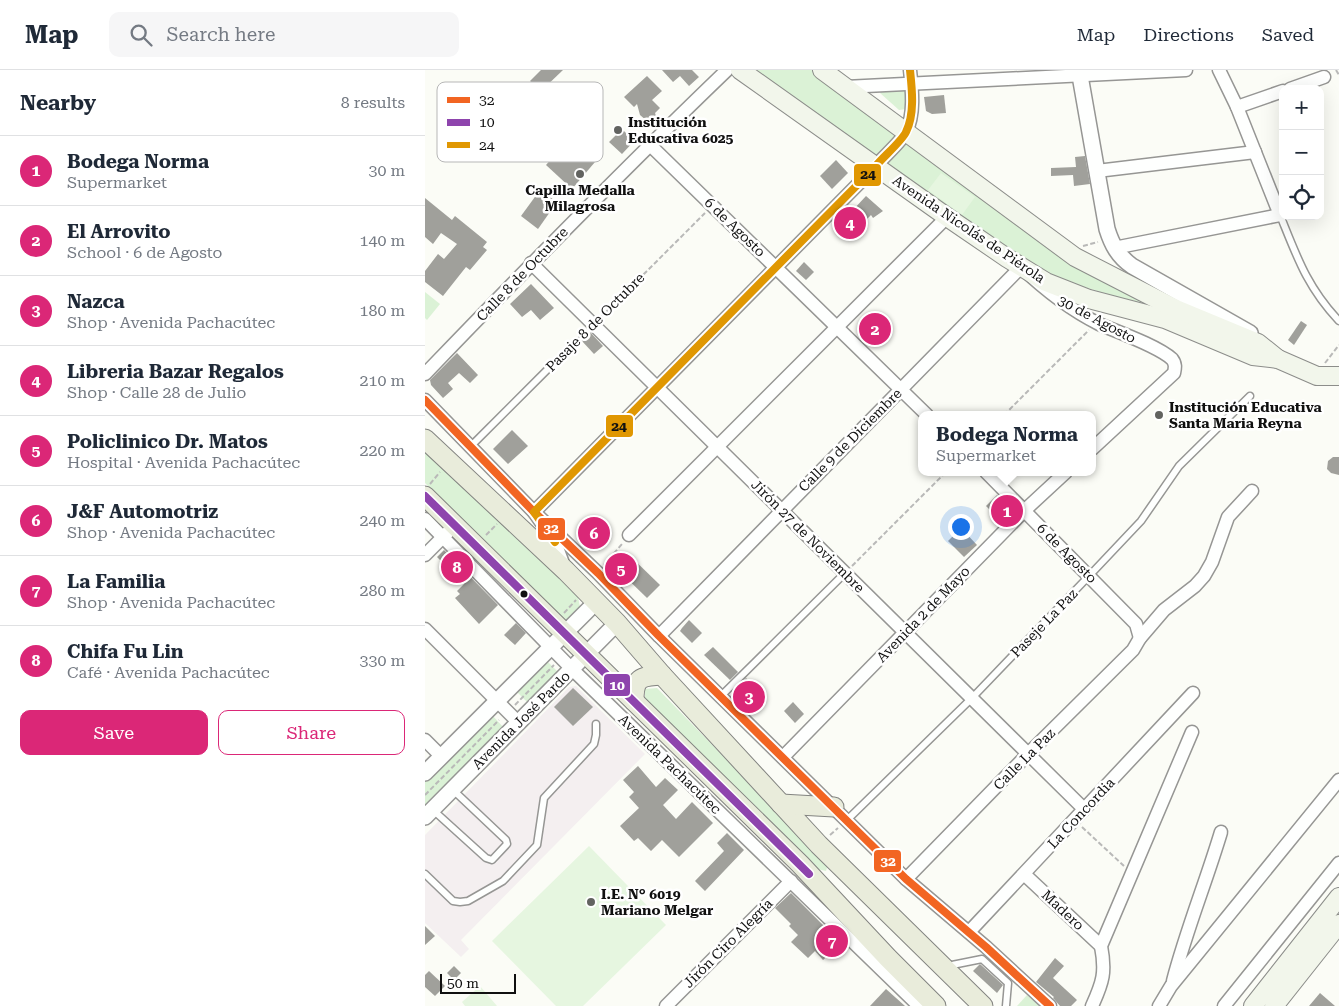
<!DOCTYPE html>
<meta charset="utf-8">
<style>
body{margin:0;font-family:"Roboto Serif",serif;background:#f6f6f7;color:#1f2937}
.controls{position:absolute;right:15px;top:15px;display:grid;overflow:hidden;border-radius:10px;box-shadow:0 5px 20px #0002}
.controls button{width:45px;height:45px;display:grid;place-items:center;padding:0;border:0;border-bottom:1px solid #e0e1e3;background:#fff;color:#1f2937;font:25px sans-serif}
.scale{position:absolute;left:15px;bottom:12px;width:76px;box-sizing:border-box;padding-left:5px;border:2px solid #101010;border-top:0;font-size:14px;line-height:18px;white-space:nowrap;color:#101010;-webkit-text-stroke:4px #fff;paint-order:stroke}
.you{position:absolute;left:535px;top:456px;width:18px;height:18px;margin:-12px;border:4px solid #fff;border-radius:50%;background:#1a73e8;box-shadow:0 0 0 8px #1a73e833}
.badge{display:grid;place-items:center;width:32px;height:32px;border-radius:50%;background:#db2777;color:#fff;font-size:16px;font-weight:700}
.pin{position:absolute;translate:-50% -50%;border:2px solid #fff;box-shadow:0 1px 5px #0006}
.popup{position:absolute;left:493px;top:341px;width:178px;height:65px;box-sizing:border-box;display:grid;place-content:center;border-radius:10px;background:#fff;filter:drop-shadow(0 1px 4px #0005);font-size:16px;white-space:nowrap;color:#747a83}
.popup b{font-size:19px;color:#1f2937}
.popup::after{content:'';position:absolute;left:50%;top:100%;margin-left:-10px;border:10px solid transparent;border-top-color:#fff}
.list{margin:0;padding:0;list-style:none}
h2{display:flex;justify-content:space-between;align-items:center;height:65px;margin:0;padding:0 20px;font-size:21px}
h2 small{font-size:16px;font-weight:400;color:#747a83}
.list li{display:grid;grid-template-columns:32px 1fr auto;gap:15px;align-items:center;box-sizing:border-box;height:70px;padding:0 20px;border-top:1px solid #e0e1e3}
.list b{display:block;font-size:19px;white-space:nowrap}
.list p{margin:0;font-size:16px;white-space:nowrap;color:#747a83}
.list em{font-size:16px;font-style:normal;color:#747a83}
.actions{display:flex;gap:10px;padding:15px 20px}
.actions a{flex:1;padding:11px 0;border:1px solid #db2777;border-radius:10px;text-align:center;font-size:18px;color:#db2777}
.actions .main{background:#db2777;color:#fff}
.icon{flex:none;width:28px;height:28px;fill:none;stroke:currentColor;stroke-width:2;stroke-linecap:round;stroke-linejoin:round}
.map{position:relative;flex:none;width:914px;height:936px;overflow:hidden}
header{display:flex;align-items:center;gap:30px;box-sizing:border-box;height:70px;padding:0 25px;background:#fff;border-bottom:1px solid #e0e1e3}
header strong{font-size:24px}
nav{display:flex;gap:28px;margin-inline-start:auto;font-size:18px}
.search{width:350px;height:45px;background:#f6f6f7;display:flex;align-items:center;gap:12px;box-sizing:border-box;padding:0 18px;border-radius:10px;color:#747a83;font-size:19px}
main{display:flex}
aside{flex:1;background:#fff}
.map>svg:first-child{display:block}
.industrial{fill:#f4eff0}
.green{fill:#dbf2d6}
.pitch{fill:#e6f6e0}
.building{fill:#a0a09b}
.lines{fill:none;stroke-linecap:round;stroke-linejoin:round}
.service-casing{stroke:#969694;stroke-width:9}
.minor-casing{stroke:#969694;stroke-width:15}
.tertiary-casing{stroke:#969694;stroke-width:18}
.secondary-casing{stroke:#8c8d8a;stroke-width:20}
.primary-casing{stroke:#838481;stroke-width:21}
.path{stroke:#b9b9b8;stroke-width:2;stroke-dasharray:5 2.5;stroke-linecap:butt}
.service{stroke:#fefffe;stroke-width:6}
.minor{stroke:#fefffe;stroke-width:12}
.tertiary{stroke:#fefffe;stroke-width:15}
.secondary{stroke:#f2f6eb;stroke-width:18}
.primary{stroke:#e9ecdb;stroke-width:19}
.bus-1-casing{stroke:#fff;stroke-width:11}
.bus-2-casing{stroke:#fff;stroke-width:11}
.bus-3-casing{stroke:#fff;stroke-width:11}
.bus-1{stroke:#f26522;stroke-width:8}
.bus-2{stroke:#8e44ad;stroke-width:8}
.bus-3{stroke:#e09702;stroke-width:8}
.poi-dot{fill:#626360;stroke:#fff;stroke-width:2}
.bus-dot{fill:#101010;stroke:#fff;stroke-width:2}
.labels{text-anchor:middle;dominant-baseline:central;stroke-width:5;stroke-linejoin:round;paint-order:stroke}
.poi-label{font-size:14px;font-weight:bold;fill:#101010;stroke:#fff;text-anchor:start}
.street-label{font-size:14px;fill:#101010;stroke:#fff}
.key{fill:#fff;stroke:#b7b7b7;stroke-width:1}
.key-label{font-size:14px;fill:#101010}
.line-badge{stroke:#fff;stroke-width:2}
.badge-label{font-size:14px;text-anchor:middle;font-weight:bold;fill:#fff}
.pale-badge-label{font-size:14px;text-anchor:middle;font-weight:bold;fill:#111}
</style>
<header>
<strong>Map</strong>
<div class="search"><svg class="icon" aria-label="search" viewBox="0 0 24 24"><circle cx="10" cy="10" r="6"/><path d="M15 15l6 6"/></svg>Search here</div>
<nav><a>Map</a><a>Directions</a><a>Saved</a></nav>
</header>
<main>
<aside>
<h2>Nearby<small>8 results</small></h2>
<ul class="list">
<li><span class="badge">1</span><div><b>Bodega Norma</b><p>Supermarket</p></div><em>30 m</em></li>
<li><span class="badge">2</span><div><b>El Arrovito</b><p>School · 6 de Agosto</p></div><em>140 m</em></li>
<li><span class="badge">3</span><div><b>Nazca</b><p>Shop · Avenida Pachacútec</p></div><em>180 m</em></li>
<li><span class="badge">4</span><div><b>Libreria Bazar Regalos</b><p>Shop · Calle 28 de Julio</p></div><em>210 m</em></li>
<li><span class="badge">5</span><div><b>Policlinico Dr. Matos</b><p>Hospital · Avenida Pachacútec</p></div><em>220 m</em></li>
<li><span class="badge">6</span><div><b>J&amp;F Automotriz</b><p>Shop · Avenida Pachacútec</p></div><em>240 m</em></li>
<li><span class="badge">7</span><div><b>La Familia</b><p>Shop · Avenida Pachacútec</p></div><em>280 m</em></li>
<li><span class="badge">8</span><div><b>Chifa Fu Lin</b><p>Café · Avenida Pachacútec</p></div><em>330 m</em></li>
</ul>
<div class="actions"><a class="main">Save</a><a>Share</a></div>
</aside>
<div class="map">
<svg width="914" height="936" viewBox="0 0 914 936">
<rect width="100%" height="100%" fill="#fbfcf6"/>
<path class="industrial" d="M151,616L220,684L36,870L44,879L36,887L0,853V765L144,617Z"/>
<g class="green">
<path d="M324,0H391L474,64L452,88Z"/>
<path d="M461,19L480,20L484,24L481,39L474,40L455,23Z"/>
<path d="M483,73L734,237C698,228 660,220 626,204C566,176 515,133 461,95L462,92L480,74Z"/>
<path d="M0,222L15,234L2,250L0,248Z"/>
<path d="M0,381L152,522L156,542L146,551L131,546L0,413Z"/>
<path d="M122,591L135,604L105,635L91,621Z"/>
<path d="M232,618L403,794L401,801L392,799L220,631V619Z"/>
<path d="M66,644L80,659L0,738V709Z"/>
<path d="M602,925L615,936H592Z"/>
</g>
<g class="pitch">
<path d="M516,103L550,127L537,145L503,120Z"/>
<path d="M164,776L241,855L158,936H131L67,871Z"/>
<path d="M55,916L72,936H40L37,932Z"/>
</g>
<g class="building">
<path d="M116,0H138L115,22L105,11Z"/>
<path d="M237,0H267L274,7L264,16L255,6L248,12Z"/>
<path d="M222,6L237,21L227,30L235,38L230,43L231,46L227,51H222L215,45L212,34L209,37L199,27Z"/>
<path d="M519,25L521,43L507,44L501,41L499,27Z"/>
<path d="M197,59L203,65L206,62L212,68L197,84L184,72Z"/>
<path d="M144,69L170,92L147,119L121,95Z"/>
<path d="M660,86L665,114L649,116L648,105L626,106V98L651,97L650,87Z"/>
<path d="M411,90L423,103L407,119L395,106Z"/>
<path d="M115,120L132,132L113,159L96,146Z"/>
<path d="M441,126L458,141L448,148L446,145L440,151L437,149L424,160L418,153L430,142L428,140Z"/>
<path d="M0,128L27,150L30,146L62,172L58,177L62,180L45,200L41,197L18,226L0,212V201L13,184L19,189L32,174L16,163L8,174L0,167Z"/>
<path d="M379,192L389,202L381,210L371,201Z"/>
<path d="M106,214L129,238L115,250L106,240L97,247L85,234Z"/>
<path d="M456,244L465,253L444,273L435,264Z"/>
<path d="M876,251L882,255L869,275L863,270Z"/>
<path d="M165,262L178,276L169,284L156,270Z"/>
<path d="M32,283L53,305L45,313L34,303L23,313L28,319L18,328L6,315L5,310Z"/>
<path d="M87,360L103,376L83,394L68,379Z"/>
<path d="M908,387H914V405L906,403L902,399L903,391Z"/>
<path d="M572,425L585,438V442L576,451L561,436Z"/>
<path d="M536,458L552,475L539,487L523,471Z"/>
<path d="M19,480L73,535L54,554L30,528L35,524L32,521L39,514L12,487Z"/>
<path d="M201,482L235,515L222,528L188,495Z"/>
<path d="M264,550L277,563L267,573L255,561L257,558Z"/>
<path d="M91,553L101,563L90,575L79,565Z"/>
<path d="M288,577L313,602L305,610L279,585Z"/>
<path d="M321,608L337,625L327,634L312,618Z"/>
<path d="M148,618L168,637L148,656L129,637Z"/>
<path d="M368,632L379,644L370,653L359,641Z"/>
<path d="M213,696L231,717L240,708L253,720L238,735L251,749L267,732L288,753L254,787L237,770L226,781L213,768L209,771L195,756L214,738L204,727L209,722L198,710Z"/>
<path d="M302,763L319,780L280,821L270,811L299,781L292,773Z"/>
<path d="M366,823L420,877L414,883L410,879L398,890L390,881L383,888L366,872L373,865L364,856L366,854L350,838Z"/>
<path d="M0,856L10,866L0,875Z"/>
<path d="M630,888L639,896L628,908L652,930L646,936H635L628,928L629,927L611,912Z"/>
<path d="M555,894L578,915L572,923L548,901Z"/>
<path d="M29,896L36,903L29,910L22,903Z"/>
<path d="M4,901L20,916L10,926L0,917V905Z"/>
<path d="M461,919L480,936H445Z"/>
<path d="M895,923L910,936H884Z"/>
</g>
<g class="lines">
<g class="service-casing">
<g id="service">
<path d="M855,145C872,187 882,217 914,251"/>
<path d="M45,377L126,296"/>
<path d="M295,627L420,503"/>
<path d="M8,740L61,788L67,790L82,774L81,770L27,719"/>
<path d="M422,750L547,628L664,506L716,451L754,396L825,326"/>
<path d="M0,804L28,831L35,832L43,831L78,811L112,775L119,728L169,674L171,665V654"/>
<path d="M522,896L557,889L583,913L581,936"/>
</g>
</g>
<g class="minor-casing">
<g id="minor">
<path d="M420,17L761,0"/>
<path d="M865,19L899,7"/>
<path d="M812,37L858,21"/>
<path d="M225,75L502,345"/>
<path d="M672,101L830,82"/>
<path d="M689,178L855,145L812,37L794,0"/>
<path d="M106,193L659,739"/>
<path d="M0,304C99,201 199,99 302,0"/>
<path d="M0,330L109,442L173,503L234,566L481,809L561,877L625,936"/>
<path d="M561,402L711,554L715,568"/>
<path d="M0,449L147,599L494,936"/>
<path d="M204,465L522,147"/>
<path d="M0,485L23,462"/>
<path d="M139,496L130,472L109,442L450,97C457,88 477,71 481,62C490,44 487,19 485,0"/>
<path d="M0,559L94,653"/>
<path d="M234,566L596,197C620,220 644,239 674,254C693,262 733,276 747,289C751,294 750,298 749,303L667,379"/>
<path d="M0,670L16,686"/>
<path d="M358,687L600,440L641,402"/>
<path d="M599,804L676,876"/>
<path d="M481,809L603,684L708,580L715,568L739,540L770,516L779,506L787,492L803,447L827,421"/>
<path d="M544,862L768,623"/>
<path d="M748,911C761,861 781,812 796,762"/>
<path d="M241,936L366,811"/>
<path d="M667,936C678,912 681,902 676,876L767,662"/>
<path d="M734,936L746,916L914,710"/>
<path d="M799,936L914,793"/>
</g>
</g>
<g class="tertiary-casing">
<g id="tertiary">
<path d="M654,0L682,159C687,175 693,186 707,196L825,263"/>
<path d="M0,703L171,532"/>
<path d="M0,747L192,553"/>
</g>
</g>
<g class="secondary-casing">
<g id="secondary">
<path d="M315,0L522,147L582,188L621,212L664,229L740,249L828,286L853,289L892,306H914"/>
<path d="M397,0L650,187L751,239L833,273L853,289"/>
<path d="M828,936L914,827"/>
<path d="M849,936L914,854"/>
</g>
</g>
<g class="primary-casing">
<g id="primary">
<path d="M0,369L141,501L192,553L237,605L394,775L558,936"/>
<path d="M0,426L375,794L463,888L511,936"/>
<path d="M209,631C209,608 215,606 237,605"/>
<path d="M356,734L409,737"/>
</g>
</g>
<g class="path">
<path d="M911,0L914,5"/>
<path d="M658,176L673,172"/>
<path d="M176,247L280,143"/>
<path d="M131,291L159,262"/>
<path d="M900,293L914,275"/>
<path d="M579,345L664,260"/>
<path d="M5,414L15,402"/>
<path d="M61,465L72,454"/>
<path d="M179,495L197,474"/>
<path d="M427,496L521,402"/>
<path d="M139,543L151,530"/>
<path d="M90,635L129,595"/>
<path d="M0,725L74,650"/>
<path d="M657,757L699,796"/>
<path d="M405,765L413,758"/>
</g>
<use href="#service" class="service"/>
<use href="#minor" class="minor"/>
<use href="#tertiary" class="tertiary"/>
<use href="#secondary" class="secondary"/>
<use href="#primary" class="primary"/>
<g class="bus-1-casing">
<path id="bus-1" d="M0,330L109,442L173,503L234,566L481,809L561,877L625,936"/>
</g>
<g class="bus-2-casing">
<path id="bus-2" d="M0,426L384,804"/>
</g>
<g class="bus-3-casing">
<path id="bus-3" d="M130,472L109,442L450,97C457,88 477,71 481,62C490,44 487,19 485,0"/>
</g>
<use href="#bus-1" class="bus-1"/>
<use href="#bus-2" class="bus-2"/>
<use href="#bus-3" class="bus-3"/>
</g>
<g class="poi-dot">
<circle cx="193" cy="60" r="5"/>
<circle cx="155" cy="104" r="5"/>
<circle cx="734" cy="345" r="5"/>
<circle cx="166" cy="832" r="5"/>
</g>
<circle class="bus-dot" cx="99" cy="524" r="4.5"/>
<g class="labels">
<g class="poi-label">
<text x="203" y="52">Institución<tspan x="203" dy="16">Educativa 6025</tspan></text>
<text x="155" y="120" text-anchor="middle">Capilla Medalla<tspan x="155" dy="16">Milagrosa</tspan></text>
<text x="744" y="337">Institución Educativa<tspan x="744" dy="16">Santa Maria Reyna</tspan></text>
<text x="176" y="824">I.E. N° 6019<tspan x="176" dy="16">Mariano Melgar</tspan></text>
</g>
<g class="street-label">
<text transform="translate(310 157) rotate(44)">6 de Agosto</text>
<text transform="translate(544 159) rotate(34)">Avenida Nicolás de Piérola</text>
<text transform="translate(97 204) rotate(-46)">Calle 8 de Octubre</text>
<text transform="translate(672 249) rotate(28)">30 de Agosto</text>
<text transform="translate(170 252) rotate(-45)">Pasaje 8 de Octubre</text>
<text transform="translate(425 370) rotate(-45)">Calle 9 de Diciembre</text>
<text transform="translate(383 466) rotate(45)">Jirón 27 de Noviembre</text>
<text transform="translate(642 483) rotate(45)">6 de Agosto</text>
<text transform="translate(498 544) rotate(-46)">Avenida 2 de Mayo</text>
<text transform="translate(619 553) rotate(-46)">Paseje La Paz</text>
<text transform="translate(96 650) rotate(-45)">Avenida José Pardo</text>
<text transform="translate(599 689) rotate(-45)">Calle La Paz</text>
<text transform="translate(245 694) rotate(44)">Avenida Pachacútec</text>
<text transform="translate(656 743) rotate(-47)">La Concordia</text>
<text transform="translate(638 840) rotate(43)">Madero</text>
<text transform="translate(303 873) rotate(-45)">Jirón Ciro Alegría</text>
</g>
</g>
<rect x="12" y="12" width="166" height="80" rx="8" class="key"/>
<rect x="22" y="27" width="23" height="6" fill="#f26522"/>
<rect x="22" y="49" width="23" height="7" fill="#8e44ad"/>
<rect x="22" y="72" width="23" height="6" fill="#e09702"/>
<g class="key-label">
<text x="54" y="35">32</text>
<text x="54" y="57">10</text>
<text x="54" y="80">24</text>
</g>
<g class="line-badge">
<rect x="428" y="93" width="29" height="24" rx="5" fill="#e09702"/>
<rect x="180" y="344" width="29" height="24" rx="5" fill="#e09702"/>
<rect x="112" y="447" width="29" height="24" rx="5" fill="#f26522"/>
<rect x="178" y="603" width="28" height="24" rx="5" fill="#8e44ad"/>
<rect x="448" y="779" width="29" height="24" rx="5" fill="#f26522"/>
</g>
<g class="badge-label">
<text x="126" y="463">32</text>
<text x="192" y="620">10</text>
<text x="463" y="796">32</text>
</g>
<g class="pale-badge-label">
<text x="443" y="109">24</text>
<text x="194" y="361">24</text>
</g>
</svg>
<div class="controls">
<button>+</button>
<button>−</button>
<button><svg class="icon" aria-label="locate" viewBox="0 0 24 24"><circle cx="12" cy="12" r="6"/><path d="M12 2v4M12 18v4M2 12h4M18 12h4"/></svg></button>
</div>
<div class="scale">50 m</div>
<div class="you"></div>
<div class="pin badge" style="left:582px;top:441px">1</div>
<div class="popup"><b>Bodega Norma</b>Supermarket</div>
<div class="pin badge" style="left:450px;top:259px">2</div>
<div class="pin badge" style="left:324px;top:627px">3</div>
<div class="pin badge" style="left:425px;top:153px">4</div>
<div class="pin badge" style="left:196px;top:499px">5</div>
<div class="pin badge" style="left:169px;top:463px">6</div>
<div class="pin badge" style="left:407px;top:871px">7</div>
<div class="pin badge" style="left:32px;top:497px">8</div>
</div>
</main>
